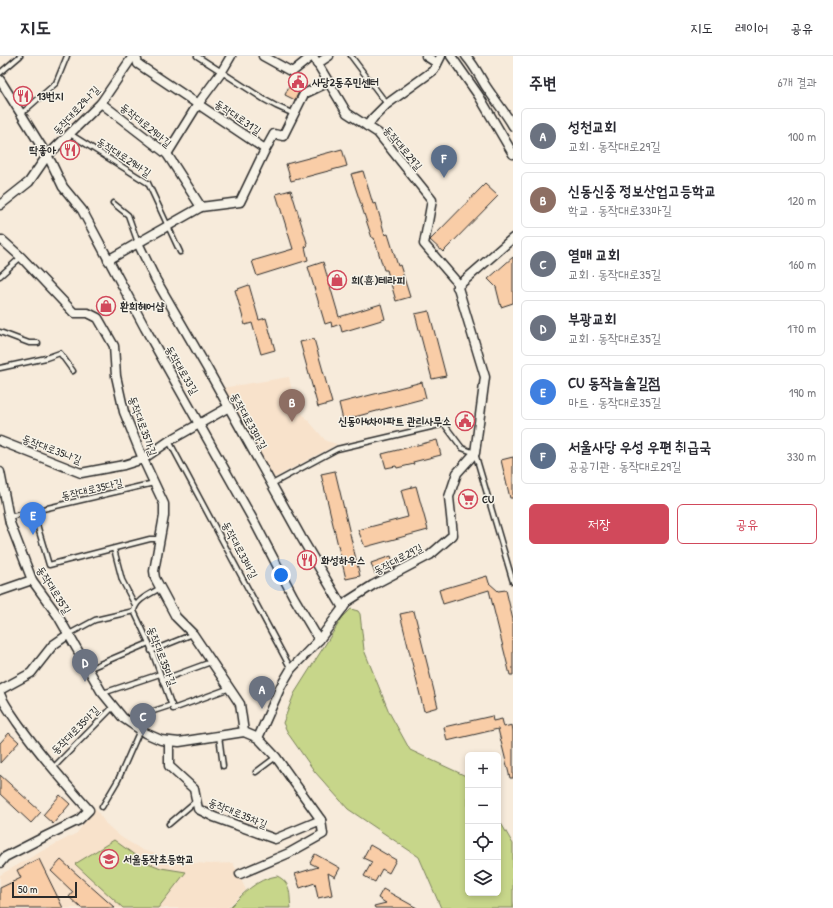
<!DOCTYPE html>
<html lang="ko">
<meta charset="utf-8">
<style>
body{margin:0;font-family:"Patrick Hand","LXGW WenKai TC","Poor Story",sans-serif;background:#f7f7f7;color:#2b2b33}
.controls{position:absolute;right:12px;bottom:12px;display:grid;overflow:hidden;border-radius:6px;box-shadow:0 2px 6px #0003}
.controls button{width:36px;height:36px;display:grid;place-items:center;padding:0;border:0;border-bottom:1px solid #e1e1e2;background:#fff;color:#2b2b33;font:20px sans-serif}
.scale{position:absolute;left:12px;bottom:10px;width:65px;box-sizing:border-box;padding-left:4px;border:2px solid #2b2b2b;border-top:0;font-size:11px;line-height:14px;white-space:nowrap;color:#2b2b2b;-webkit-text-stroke:3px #f7f3e8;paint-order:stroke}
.you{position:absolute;left:281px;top:519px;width:14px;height:14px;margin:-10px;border:3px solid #fff;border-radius:50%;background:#1a73e8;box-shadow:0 0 0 6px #1a73e833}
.badge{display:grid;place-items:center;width:26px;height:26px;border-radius:50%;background:#d1495b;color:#fff;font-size:13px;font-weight:700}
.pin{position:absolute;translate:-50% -33px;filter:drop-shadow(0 1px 2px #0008)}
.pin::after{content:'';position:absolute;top:21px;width:14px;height:12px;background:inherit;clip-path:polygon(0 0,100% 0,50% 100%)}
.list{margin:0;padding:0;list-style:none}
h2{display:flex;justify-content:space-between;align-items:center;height:52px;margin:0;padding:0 16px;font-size:17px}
h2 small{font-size:13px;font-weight:400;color:#7c7c81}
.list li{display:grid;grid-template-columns:26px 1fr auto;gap:12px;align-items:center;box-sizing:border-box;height:56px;margin:0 8px 8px;padding:0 8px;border:1px solid #e1e1e2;border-radius:6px}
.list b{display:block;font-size:15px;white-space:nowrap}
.list p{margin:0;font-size:13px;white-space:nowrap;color:#7c7c81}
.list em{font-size:13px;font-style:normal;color:#7c7c81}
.actions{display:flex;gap:8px;padding:12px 16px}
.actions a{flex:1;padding:9px 0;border:1px solid #d1495b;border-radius:6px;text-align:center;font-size:14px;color:#d1495b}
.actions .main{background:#d1495b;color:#fff}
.icon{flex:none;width:22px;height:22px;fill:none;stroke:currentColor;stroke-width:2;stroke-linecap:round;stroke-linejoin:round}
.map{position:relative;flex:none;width:513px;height:852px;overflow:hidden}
header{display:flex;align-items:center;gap:24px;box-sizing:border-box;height:56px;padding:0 20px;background:#fff;border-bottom:1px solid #e1e1e2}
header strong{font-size:19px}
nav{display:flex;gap:22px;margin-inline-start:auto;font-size:14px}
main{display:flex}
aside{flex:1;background:#fff}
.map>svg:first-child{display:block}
.built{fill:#f8e2cb}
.green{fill:#c7d68a;stroke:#79805a}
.building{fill:#f9cda7;stroke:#2b2b2b}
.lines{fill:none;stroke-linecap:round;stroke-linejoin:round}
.service-casing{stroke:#2b2b2b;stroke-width:7}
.minor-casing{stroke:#2b2b2b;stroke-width:11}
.service{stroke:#f7f3e8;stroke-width:4}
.minor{stroke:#f7f3e8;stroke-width:8}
.labels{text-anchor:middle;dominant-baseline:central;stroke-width:3;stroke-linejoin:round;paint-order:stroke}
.poi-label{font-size:11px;font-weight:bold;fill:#2b2b2b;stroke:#f7f3e8;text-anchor:start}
.street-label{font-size:11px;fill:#2b2b2b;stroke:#f7f3e8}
</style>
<header>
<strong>지도</strong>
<nav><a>지도</a><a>레이어</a><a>공유</a></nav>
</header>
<main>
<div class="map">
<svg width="513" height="852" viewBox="0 0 513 852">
<rect width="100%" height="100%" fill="#f7ebdb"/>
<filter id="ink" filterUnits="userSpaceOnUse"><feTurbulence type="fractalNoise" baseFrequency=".025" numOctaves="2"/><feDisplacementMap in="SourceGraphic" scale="8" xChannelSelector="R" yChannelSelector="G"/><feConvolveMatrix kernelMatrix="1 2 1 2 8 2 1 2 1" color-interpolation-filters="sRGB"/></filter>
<g filter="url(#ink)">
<g class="built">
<path d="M289,321L295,349L326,385L337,388L274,422L222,332Z"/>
<path d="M95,752L106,768L121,781L142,794L184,806L209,808L233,807L246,834L227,852H0V819L42,795L77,777Z"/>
</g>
<g class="green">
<path d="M351,553L358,555L360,558L364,594L389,656L410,694L468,721V837H498V762L513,788V852H441L419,801L348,753L315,716L289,679L283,667L294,638L342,562Z"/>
<path d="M114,784L143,805L161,812L186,816L158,852H123L75,808Z"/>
<path d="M277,820C292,827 289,838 291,852H229C243,838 256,823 277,820Z"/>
</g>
<g class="building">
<path d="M295,20H296L305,24L295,44L285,39L293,21Z"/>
<path d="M342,93L347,110L291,125L286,108Z"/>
<path d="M363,115L373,148L376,147L385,179L388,178L398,210L400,209L410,241L396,245L387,214H384L374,182H372L351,118Z"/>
<path d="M485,128L498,140L443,196L430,184Z"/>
<path d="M291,134L308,190L305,191L308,204L257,220L252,205L293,193L276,138Z"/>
<path d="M513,201V247L501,251L496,231L488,223Z"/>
<path d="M323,206L339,261L381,248L385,263L342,276L340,268L332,271L331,266L325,268L308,211Z"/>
<path d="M249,229L259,264L266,262L275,294L261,298L252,267L245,269L235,234Z"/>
<path d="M429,255L446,320L432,323L415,258Z"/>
<path d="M314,283L332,347L318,351L300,286Z"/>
<path d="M422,326L426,342L343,364L339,347Z"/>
<path d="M437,384L441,399L413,406L414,408L397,412L396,410L386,412L382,398Z"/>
<path d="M513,401V442H510L501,404Z"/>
<path d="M335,415L360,520L346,523L321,418Z"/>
<path d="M416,430L428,474L365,491L358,474L408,461L401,434Z"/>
<path d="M391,500L395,511L375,518L371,507Z"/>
<path d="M487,520L489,527L498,535L506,534L513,564V619H510L489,534L443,548L439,534Z"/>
<path d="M414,555L438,651L424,655L400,558Z"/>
<path d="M492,660L493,665L502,663L504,671L512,669L513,675V722H510L498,673L447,685L444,671Z"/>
<path d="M9,677L19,686L0,707V687Z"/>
<path d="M0,719L41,756L31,767L0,738Z"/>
<path d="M60,739L70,748L53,768L43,759Z"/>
<path d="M370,789L396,804L389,817L382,813L375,826L364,820L372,806L363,802Z"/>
<path d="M315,798L340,812L335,821L328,817L332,839L318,842L315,827L300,832L295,818L318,811L310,807Z"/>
<path d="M39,803L63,852H0V832L21,822L17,814Z"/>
<path d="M61,804L115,852H81L69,841L73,836L51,815Z"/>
<path d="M383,833L417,852H375L374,850L386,847L378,842Z"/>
</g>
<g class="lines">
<g class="service-casing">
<g id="service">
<path d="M197,0L265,44L276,50L294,58"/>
<path d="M351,0L387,48"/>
<path d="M0,17L20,0"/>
<path d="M21,58L56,27L67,0"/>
<path d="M70,78L148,127L180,196"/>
<path d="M113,147L128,159L138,187"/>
<path d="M0,220L21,201"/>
<path d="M0,276L29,287H38"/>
<path d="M0,312L46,302L60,297L73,315"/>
<path d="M169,385L291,613"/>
<path d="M272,428L337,393L444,368L462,392L475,397L513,526"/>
<path d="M33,455L49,509L150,483H159"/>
<path d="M9,461L154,427"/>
<path d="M114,493L122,524L135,549"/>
<path d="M134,555L149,587L173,653L230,632"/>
<path d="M69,578L95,564L134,555C136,543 151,538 160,532"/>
<path d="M151,595L193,578"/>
<path d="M88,613L149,587"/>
<path d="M162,624L211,606"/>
<path d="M103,637L160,618"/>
<path d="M126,664L172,649"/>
<path d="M219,680L223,710"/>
<path d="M53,712L114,650"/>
<path d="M256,716L276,701"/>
<path d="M102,751L118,724L140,674"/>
<path d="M169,768L196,745"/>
</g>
</g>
<g class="minor-casing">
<g id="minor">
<path d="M136,0L138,8L265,93"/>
<path d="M263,0L292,16L312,0"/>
<path d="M426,0L437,7"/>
<path d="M451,0L479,40L513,98"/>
<path d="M466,0C474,9 479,19 485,29C494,43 505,56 513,70"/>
<path d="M317,8L329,0"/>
<path d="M0,24L51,106L63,131L82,154L145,272L256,469L293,540L319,584"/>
<path d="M101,47L167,98L201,151"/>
<path d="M367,70L373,62L387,48L434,14L441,0"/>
<path d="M167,98L198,48L221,17L231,0"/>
<path d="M0,149L29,126L47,100L101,47L133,0"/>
<path d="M0,184H2L21,201L74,257H88L98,262L114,290L116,320L124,356L143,403L164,448V460L154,515L155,522L176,561L193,578L240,648L244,676"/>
<path d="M138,187L156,224L207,312L301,481L343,552"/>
<path d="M108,204L201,151L240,146L264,96L274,78L283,80L304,38L329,26"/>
<path d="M457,231L513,182"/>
<path d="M0,385L81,417L124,409L143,403L169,385L229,351"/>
<path d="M0,416L10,467L32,524L58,560L101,635L123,662L145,677L161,684L179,686L244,676L258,682"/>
<path d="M0,535L32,524"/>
<path d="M0,634L31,617L53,589L69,578"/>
<path d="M0,638C4,648 11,657 17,666C39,697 64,726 89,754L79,764L46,780L5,801L0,807"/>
<path d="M169,686V710L194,733L198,753L214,761L275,783L321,764"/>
<path d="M240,818L289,797L323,778L321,764L276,701L258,682L281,630L291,613L319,584L348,545L373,529L430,499L453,479L449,441L457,417L475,397L485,321L456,225L424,188L432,144L378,77L347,57L313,0"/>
</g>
</g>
<use href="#service" class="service"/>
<use href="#minor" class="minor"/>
</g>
</g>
<defs>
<g id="civic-ring" transform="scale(1)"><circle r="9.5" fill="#f7f3e8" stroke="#d1495b" stroke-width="1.5"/><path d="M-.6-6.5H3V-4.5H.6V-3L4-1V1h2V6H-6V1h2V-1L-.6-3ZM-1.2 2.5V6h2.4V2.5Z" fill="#d1495b"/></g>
<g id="restaurant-ring" transform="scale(1)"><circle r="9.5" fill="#f7f3e8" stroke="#d1495b" stroke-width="1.5"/><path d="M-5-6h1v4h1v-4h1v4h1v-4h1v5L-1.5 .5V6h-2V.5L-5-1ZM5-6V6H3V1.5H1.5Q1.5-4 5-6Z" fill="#d1495b"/></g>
<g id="shop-ring" transform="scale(1)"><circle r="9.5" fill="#f7f3e8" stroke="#d1495b" stroke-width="1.5"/><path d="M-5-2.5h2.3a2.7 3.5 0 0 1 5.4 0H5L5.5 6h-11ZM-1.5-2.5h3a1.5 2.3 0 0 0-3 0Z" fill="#d1495b"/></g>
<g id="supermarket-ring" transform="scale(1)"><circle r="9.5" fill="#f7f3e8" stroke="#d1495b" stroke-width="1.5"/><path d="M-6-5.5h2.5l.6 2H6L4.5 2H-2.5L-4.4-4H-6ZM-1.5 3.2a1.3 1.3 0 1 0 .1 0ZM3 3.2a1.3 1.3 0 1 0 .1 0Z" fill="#d1495b"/></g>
<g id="school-ring" transform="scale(1)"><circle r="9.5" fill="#f7f3e8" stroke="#d1495b" stroke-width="1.5"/><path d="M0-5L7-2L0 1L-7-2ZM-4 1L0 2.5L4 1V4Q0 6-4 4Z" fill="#d1495b"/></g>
</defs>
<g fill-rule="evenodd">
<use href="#civic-ring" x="298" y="26"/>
<use href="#restaurant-ring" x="23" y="40"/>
<use href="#restaurant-ring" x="70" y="94"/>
<use href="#shop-ring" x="337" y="224"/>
<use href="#shop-ring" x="106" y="250"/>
<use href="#civic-ring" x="465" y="365"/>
<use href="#supermarket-ring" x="468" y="443"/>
<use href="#restaurant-ring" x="307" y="504"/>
<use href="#school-ring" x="109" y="803"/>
</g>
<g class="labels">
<g class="poi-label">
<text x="312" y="26">사당2동주민센터</text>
<text x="37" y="40">13번지</text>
<text x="56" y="94" text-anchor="end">딱좋아</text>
<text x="351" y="224">희(喜)테라피</text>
<text x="120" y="250">환희헤어샵</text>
<text x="451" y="365" text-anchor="end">신동아4차아파트 관리사무소</text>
<text x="482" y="443">CU</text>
<text x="321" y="504">화성하우스</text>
<text x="123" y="803">서울동작초등학교</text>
</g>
<g class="street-label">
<text transform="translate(76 54) rotate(-47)">동작대로29나길</text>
<text transform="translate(238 61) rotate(34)">동작대로31길</text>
<text transform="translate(146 69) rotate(39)">동작대로29마길</text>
<text transform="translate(403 92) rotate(50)">동작대로29길</text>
<text transform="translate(124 101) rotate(33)">동작대로29바길</text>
<text transform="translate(182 314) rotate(60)">동작대로33길</text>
<text transform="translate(249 365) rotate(61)">동작대로33마길</text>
<text transform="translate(143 370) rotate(70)">동작대로35가길</text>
<text transform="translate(52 393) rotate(21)">동작대로35나길</text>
<text transform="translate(92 433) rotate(-13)">동작대로35다길</text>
<text transform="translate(240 494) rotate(62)">동작대로33바길</text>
<text transform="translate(398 503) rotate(-28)">동작대로29길</text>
<text transform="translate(54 534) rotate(58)">동작대로35길</text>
<text transform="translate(162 600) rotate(69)">동작대로35마길</text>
<text transform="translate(75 674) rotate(-45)">동작대로35아길</text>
<text transform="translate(238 757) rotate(22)">동작대로35차길</text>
</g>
</g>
</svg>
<div class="controls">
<button>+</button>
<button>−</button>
<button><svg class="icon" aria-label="locate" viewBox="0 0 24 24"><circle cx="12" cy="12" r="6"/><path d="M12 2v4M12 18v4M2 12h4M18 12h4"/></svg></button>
<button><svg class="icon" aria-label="layers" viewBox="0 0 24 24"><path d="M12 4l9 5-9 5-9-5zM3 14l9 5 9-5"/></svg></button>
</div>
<div class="scale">50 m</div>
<div class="you"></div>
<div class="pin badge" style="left:262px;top:653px;background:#6b7280">A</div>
<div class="pin badge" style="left:292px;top:366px;background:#8d6e63">B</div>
<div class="pin badge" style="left:143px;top:680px;background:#6b7280">C</div>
<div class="pin badge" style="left:85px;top:626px;background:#6b7280">D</div>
<div class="pin badge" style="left:33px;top:479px;background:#3f7fe0">E</div>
<div class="pin badge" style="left:444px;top:122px;background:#5c6f8a">F</div>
</div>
<aside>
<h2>주변<small>6개 결과</small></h2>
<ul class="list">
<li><span class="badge" style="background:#6b7280">A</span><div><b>성천교회</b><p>교회 · 동작대로29길</p></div><em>100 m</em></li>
<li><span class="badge" style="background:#8d6e63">B</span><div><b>신동신중 정보산업고등학교</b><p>학교 · 동작대로33마길</p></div><em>120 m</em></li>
<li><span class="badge" style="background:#6b7280">C</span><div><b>열매 교회</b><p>교회 · 동작대로35길</p></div><em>160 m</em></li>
<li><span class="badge" style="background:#6b7280">D</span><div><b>부광교회</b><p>교회 · 동작대로35길</p></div><em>170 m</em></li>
<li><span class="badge" style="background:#3f7fe0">E</span><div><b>CU 동작늘솔길점</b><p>마트 · 동작대로35길</p></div><em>190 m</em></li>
<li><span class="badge" style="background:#5c6f8a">F</span><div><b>서울사당 우성 우편 취급국</b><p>공공기관 · 동작대로29길</p></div><em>330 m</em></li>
</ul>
<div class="actions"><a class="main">저장</a><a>공유</a></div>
</aside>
</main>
